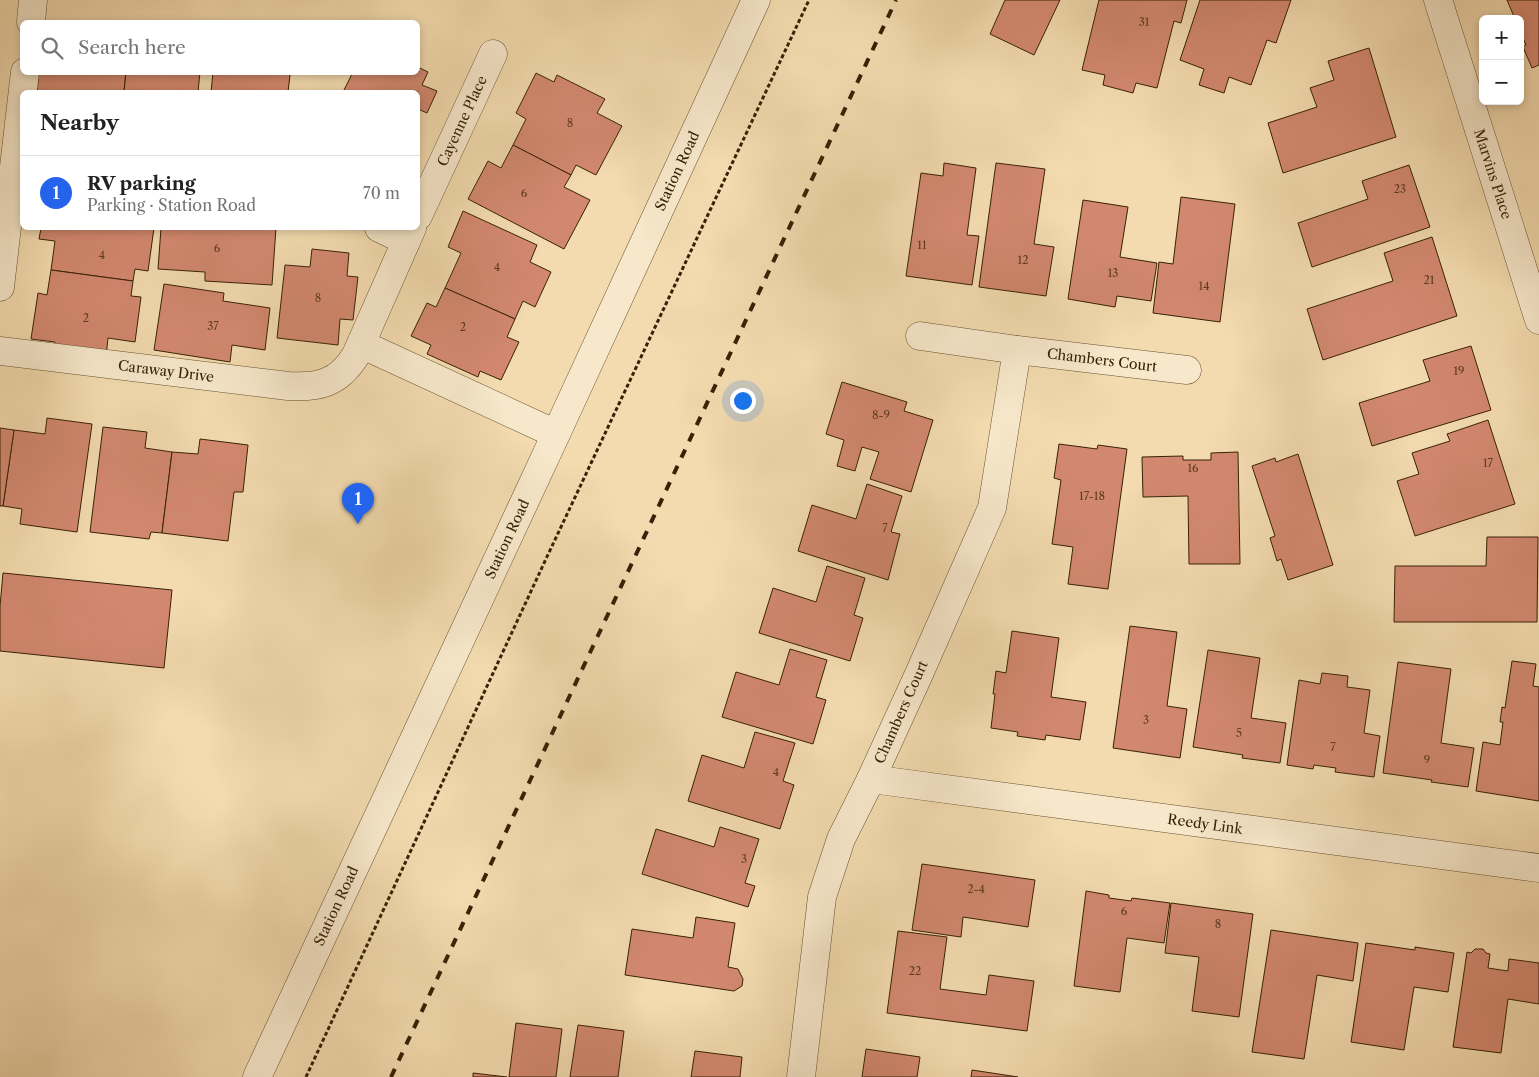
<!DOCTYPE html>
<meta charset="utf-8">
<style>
body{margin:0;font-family:"Libre Caslon Text",serif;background:#f6f6f6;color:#222}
.controls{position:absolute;right:15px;top:15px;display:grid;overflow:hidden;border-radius:8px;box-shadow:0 2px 8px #0003}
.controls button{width:45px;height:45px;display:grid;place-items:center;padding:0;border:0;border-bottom:1px solid #e0e0e0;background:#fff;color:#222;font:25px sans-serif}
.you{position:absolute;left:742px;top:400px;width:18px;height:18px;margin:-12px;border:4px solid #fff;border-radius:50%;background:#1a73e8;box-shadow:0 0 0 8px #1a73e833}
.badge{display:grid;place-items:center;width:32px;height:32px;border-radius:50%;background:#2563eb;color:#fff;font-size:16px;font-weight:700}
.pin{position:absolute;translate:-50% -41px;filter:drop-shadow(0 1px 2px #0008)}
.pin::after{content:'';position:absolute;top:26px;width:18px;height:15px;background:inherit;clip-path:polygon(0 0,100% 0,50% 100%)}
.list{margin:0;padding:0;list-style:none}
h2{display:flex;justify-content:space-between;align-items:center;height:65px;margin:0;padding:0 20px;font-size:21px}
h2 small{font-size:16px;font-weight:400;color:#767676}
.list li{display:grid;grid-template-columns:32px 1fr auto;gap:15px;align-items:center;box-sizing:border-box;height:75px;padding:0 20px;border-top:1px solid #e0e0e0}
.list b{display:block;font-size:19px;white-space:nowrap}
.list p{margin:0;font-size:16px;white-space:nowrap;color:#767676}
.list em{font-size:16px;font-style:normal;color:#767676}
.icon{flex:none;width:28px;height:28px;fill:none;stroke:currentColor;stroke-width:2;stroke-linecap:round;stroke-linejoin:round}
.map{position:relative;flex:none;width:1539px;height:1077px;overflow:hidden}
.search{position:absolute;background:#fff;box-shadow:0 2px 8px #0003;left:20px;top:20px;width:400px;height:55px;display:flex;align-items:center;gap:12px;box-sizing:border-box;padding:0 18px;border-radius:8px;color:#767676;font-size:19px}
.panel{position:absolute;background:#fff;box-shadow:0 2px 8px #0003;left:20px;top:90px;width:400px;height:140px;border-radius:8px}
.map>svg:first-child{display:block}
.building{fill:#d2886f;stroke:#382106}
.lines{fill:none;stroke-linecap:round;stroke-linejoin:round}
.minor-casing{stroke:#675030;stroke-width:29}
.path{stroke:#382106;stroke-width:3;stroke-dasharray:4 2.5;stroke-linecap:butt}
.minor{stroke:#f7e8cb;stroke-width:28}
.rail{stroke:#382106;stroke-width:4;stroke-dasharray:9 9;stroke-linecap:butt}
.labels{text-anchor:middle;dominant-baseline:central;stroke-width:4;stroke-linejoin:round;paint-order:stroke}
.number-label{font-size:11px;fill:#5e3b20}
.street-label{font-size:14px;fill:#382106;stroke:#f7e8cb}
</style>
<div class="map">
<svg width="1539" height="1077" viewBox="0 0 1539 1077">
<rect width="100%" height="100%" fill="#f3dbaf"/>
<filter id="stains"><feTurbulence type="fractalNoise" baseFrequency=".004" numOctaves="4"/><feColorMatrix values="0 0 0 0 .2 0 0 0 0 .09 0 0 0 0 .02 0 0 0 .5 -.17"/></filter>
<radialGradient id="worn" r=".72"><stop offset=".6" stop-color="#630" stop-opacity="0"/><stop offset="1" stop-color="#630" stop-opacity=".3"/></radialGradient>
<g class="building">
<path d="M1005,0H1060L1034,55L990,34Z"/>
<path d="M1099,0H1187L1181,23L1174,21L1157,88L1136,83L1133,93L1103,85L1105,75L1082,70Z"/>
<path d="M1200,0H1291L1276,43L1267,40L1251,85L1229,77L1224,93L1199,85L1204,69L1180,60Z"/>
<path d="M1507,0H1539V65L1532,68L1523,47L1526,45L1520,31V19H1515Z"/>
<path d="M1369,48L1396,137L1283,173L1268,123L1317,107L1310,88L1334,80L1328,61Z"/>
<path d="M418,67L428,72L422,85L437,91L427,113L418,109V92H343L353,72H418Z"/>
<path d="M39,72H126L124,92H37Z"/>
<path d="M126,72H200L198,92H124Z"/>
<path d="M213,72H281L290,75L288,92H211Z"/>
<path d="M536,73L554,82L557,75L605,99L597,113L622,126L596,175L576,165L571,175L513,145L526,119L516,113Z"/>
<path d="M513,145L571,175L564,187L590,200L564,249L468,199L488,161L501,168Z"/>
<path d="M944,163L976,168L967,235L979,236L972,285L906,276L921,173L943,176Z"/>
<path d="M996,163L1045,169L1034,244L1054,247L1046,296L979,287Z"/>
<path d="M1409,165L1430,227L1312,267L1298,223L1368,199L1362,181Z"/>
<path d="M1181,197L1235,204L1220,322L1153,313L1159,262L1173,264Z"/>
<path d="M1083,200L1128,207L1120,257L1157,263L1151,301L1117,296L1115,307L1068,299Z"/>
<path d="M463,211L537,245L530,262L551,272L535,307L523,301L515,319L445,288L461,253L448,247Z"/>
<path d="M41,228H154L148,271L135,269L133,281L51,270L55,241L39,239Z"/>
<path d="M161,228H276L272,285L205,281V272L158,269Z"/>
<path d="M1432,237L1457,316L1323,360L1307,309L1393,281L1384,253Z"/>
<path d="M312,249L349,253L347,276L358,277L353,320L340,319L338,345L277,338L285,265L310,267Z"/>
<path d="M51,270L133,281L131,296L141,297L135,342L108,338L106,357L54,350L55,342L31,339L38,293L47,295Z"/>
<path d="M164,284L224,293L223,301L270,308L265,350L232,345L230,362L154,350Z"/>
<path d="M445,288L515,319L507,337L519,342L501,380L480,371L478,377L427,354L431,345L411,336L427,303L436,307Z"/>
<path d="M1471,346L1491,410L1372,446L1359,403L1430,381L1423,360Z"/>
<path d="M842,382L907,402L904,411L933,420L911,492L870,479L879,452L862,447L855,471L837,466L844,440L826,434Z"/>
<path d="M47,418L92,424L77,532L20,524L22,509L3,506L14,430L45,434Z"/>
<path d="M1488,420L1515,504L1415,536L1397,481L1419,474L1412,453L1450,441L1447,434Z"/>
<path d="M103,427L147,432L145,448L172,452L162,533L151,532L149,539L90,532Z"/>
<path d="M0,428L14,430L3,506H0Z"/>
<path d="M200,439L248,445L243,492H234L228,541L162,533L172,452L198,454Z"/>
<path d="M1059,444L1097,449L1098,445L1127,449L1108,589L1068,584L1073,547L1052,544L1061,480L1054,478Z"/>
<path d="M1238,452L1240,564H1189L1188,496L1143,497L1142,457L1183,456V460H1211V453Z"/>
<path d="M1298,454L1333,565L1288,580L1281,559L1277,561L1270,538L1275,536L1252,466L1275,458L1276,462Z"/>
<path d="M867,484L902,496L891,532L900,534L888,580L798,551L812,505L856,519Z"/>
<path d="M1487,537H1538L1537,622H1394L1395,566H1486Z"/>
<path d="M827,566L865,578L854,615L863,618L850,661L759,633L773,588L816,602Z"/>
<path d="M3,573L172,590L164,668L0,651V606Z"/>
<path d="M1130,626L1177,632L1167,706L1187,709L1180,758L1113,748Z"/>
<path d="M1012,631L1059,638L1051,697L1086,702L1080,740L1046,735L1045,740L1017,736L1018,732L991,728L995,694H993L996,671L1006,673Z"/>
<path d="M790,649L827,660L816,697L826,700L813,744L722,717L736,672L779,685Z"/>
<path d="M1208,650L1260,658L1251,718L1286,723L1280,763L1242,758L1243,755L1193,747Z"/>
<path d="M1512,661L1536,664L1533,686L1539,687V801L1476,791L1483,742L1500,745L1503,722H1500L1502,707L1505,708Z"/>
<path d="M1398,662L1451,669L1441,743L1474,748L1468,787L1431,782L1432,780L1383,773Z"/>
<path d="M1322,673L1348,676L1347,687L1370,690L1364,733L1380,736L1374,777L1335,772L1336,768L1314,765L1313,769L1287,765L1299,680L1320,684Z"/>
<path d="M755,732L795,743L783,781L794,785L780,829L688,801L702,755L744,768Z"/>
<path d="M720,827L759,839L745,883L755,886L748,907L642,874L656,829L714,847Z"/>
<path d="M922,864L1035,880L1028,927L963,917L961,937L912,930Z"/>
<path d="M1086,891L1109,895V898L1131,901L1132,898L1170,903L1164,943L1127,938L1120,992L1074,986Z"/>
<path d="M1171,903L1253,914L1239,1017L1192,1011L1199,957L1165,953Z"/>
<path d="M696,917L735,923L728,967L738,969L743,979L742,986L734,991L625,975L632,929L693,938Z"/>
<path d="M1271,930L1358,943L1353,981L1317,975L1304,1059L1252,1052Z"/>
<path d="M898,931L947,937L940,989L986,995L989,975L1034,981L1027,1031L887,1013Z"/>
<path d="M1366,943L1415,950V947L1454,953L1448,992L1414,987L1404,1050L1351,1042Z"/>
<path d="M1475,949H1483L1486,953L1490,954L1488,968L1508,971L1509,959L1539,963V1004L1508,999L1501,1053L1453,1047L1467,952L1471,953Z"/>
<path d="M516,1023L562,1029L556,1077H509Z"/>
<path d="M578,1025L624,1031L618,1077H570Z"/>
<path d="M866,1049L920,1057L917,1077H862Z"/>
<path d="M695,1051L742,1057L740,1077H691Z"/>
<path d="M972,1070L1018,1077H971Z"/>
<path d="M473,1073L507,1077H473Z"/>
</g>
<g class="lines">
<g class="minor-casing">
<g id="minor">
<path d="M1438,0L1539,320"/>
<path d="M31,22L33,0"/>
<path d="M418,216L493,54"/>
<path d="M379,228L406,241"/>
<path d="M0,287L25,72"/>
<path d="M920,336L1017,350L1187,370"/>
<path d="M361,344L556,434"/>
<path d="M0,351L288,386C319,388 339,383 356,355L412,228"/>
<path d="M871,779L1539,868"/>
<path d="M257,1077L556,434L756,0"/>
<path d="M801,1077L822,897L841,839L871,779L919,674L992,508L1017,350"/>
</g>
</g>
<path class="path" d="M306,1077L545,561L809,0"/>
<use href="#minor" class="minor"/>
<path class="rail" d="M391,1077L896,0"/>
</g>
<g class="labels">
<g class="number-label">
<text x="1144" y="22">31</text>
<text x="570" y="123">8</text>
<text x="1400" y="189">23</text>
<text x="524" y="193">6</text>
<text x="922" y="245">11</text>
<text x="217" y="248">6</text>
<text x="102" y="255">4</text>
<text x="1023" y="260">12</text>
<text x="497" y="267">4</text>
<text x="1113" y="273">13</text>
<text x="1429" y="280">21</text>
<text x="1204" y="286">14</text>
<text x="318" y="298">8</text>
<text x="86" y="318">2</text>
<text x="213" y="326">37</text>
<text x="463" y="327">2</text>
<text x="1459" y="371">19</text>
<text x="881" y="415">8-9</text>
<text x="1488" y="463">17</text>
<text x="1193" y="468">16</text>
<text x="1092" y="496">17-18</text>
<text x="885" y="528">7</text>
<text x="1146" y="720">3</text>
<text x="1239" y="733">5</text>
<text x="1333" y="747">7</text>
<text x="1427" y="760">9</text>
<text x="776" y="772">4</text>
<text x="744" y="859">3</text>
<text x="976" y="889">2-4</text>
<text x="1124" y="911">6</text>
<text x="1218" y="924">8</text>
<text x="915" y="971">22</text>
</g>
<g class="street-label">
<text transform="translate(462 121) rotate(-65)">Cayenne Place</text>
<text transform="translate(677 171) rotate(-65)">Station Road</text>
<text transform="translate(1493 174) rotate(72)">Marvins Place</text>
<text transform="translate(1102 360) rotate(7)">Chambers Court</text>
<text transform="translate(166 371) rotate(7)">Caraway Drive</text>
<text transform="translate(507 539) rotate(-65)">Station Road</text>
<text transform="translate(901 712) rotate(-66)">Chambers Court</text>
<text transform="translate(1205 824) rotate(8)">Reedy Link</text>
<text transform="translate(336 906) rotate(-65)">Station Road</text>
</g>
</g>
<rect width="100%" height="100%" filter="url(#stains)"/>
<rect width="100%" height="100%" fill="url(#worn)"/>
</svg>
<div class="controls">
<button>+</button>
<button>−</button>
</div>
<div class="you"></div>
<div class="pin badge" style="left:358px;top:524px">1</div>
<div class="search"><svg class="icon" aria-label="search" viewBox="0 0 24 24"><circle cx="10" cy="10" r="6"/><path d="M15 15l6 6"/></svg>Search here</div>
<section class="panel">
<h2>Nearby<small></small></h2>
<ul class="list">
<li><span class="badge">1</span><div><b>RV parking</b><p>Parking · Station Road</p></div><em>70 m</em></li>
</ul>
</section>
</div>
